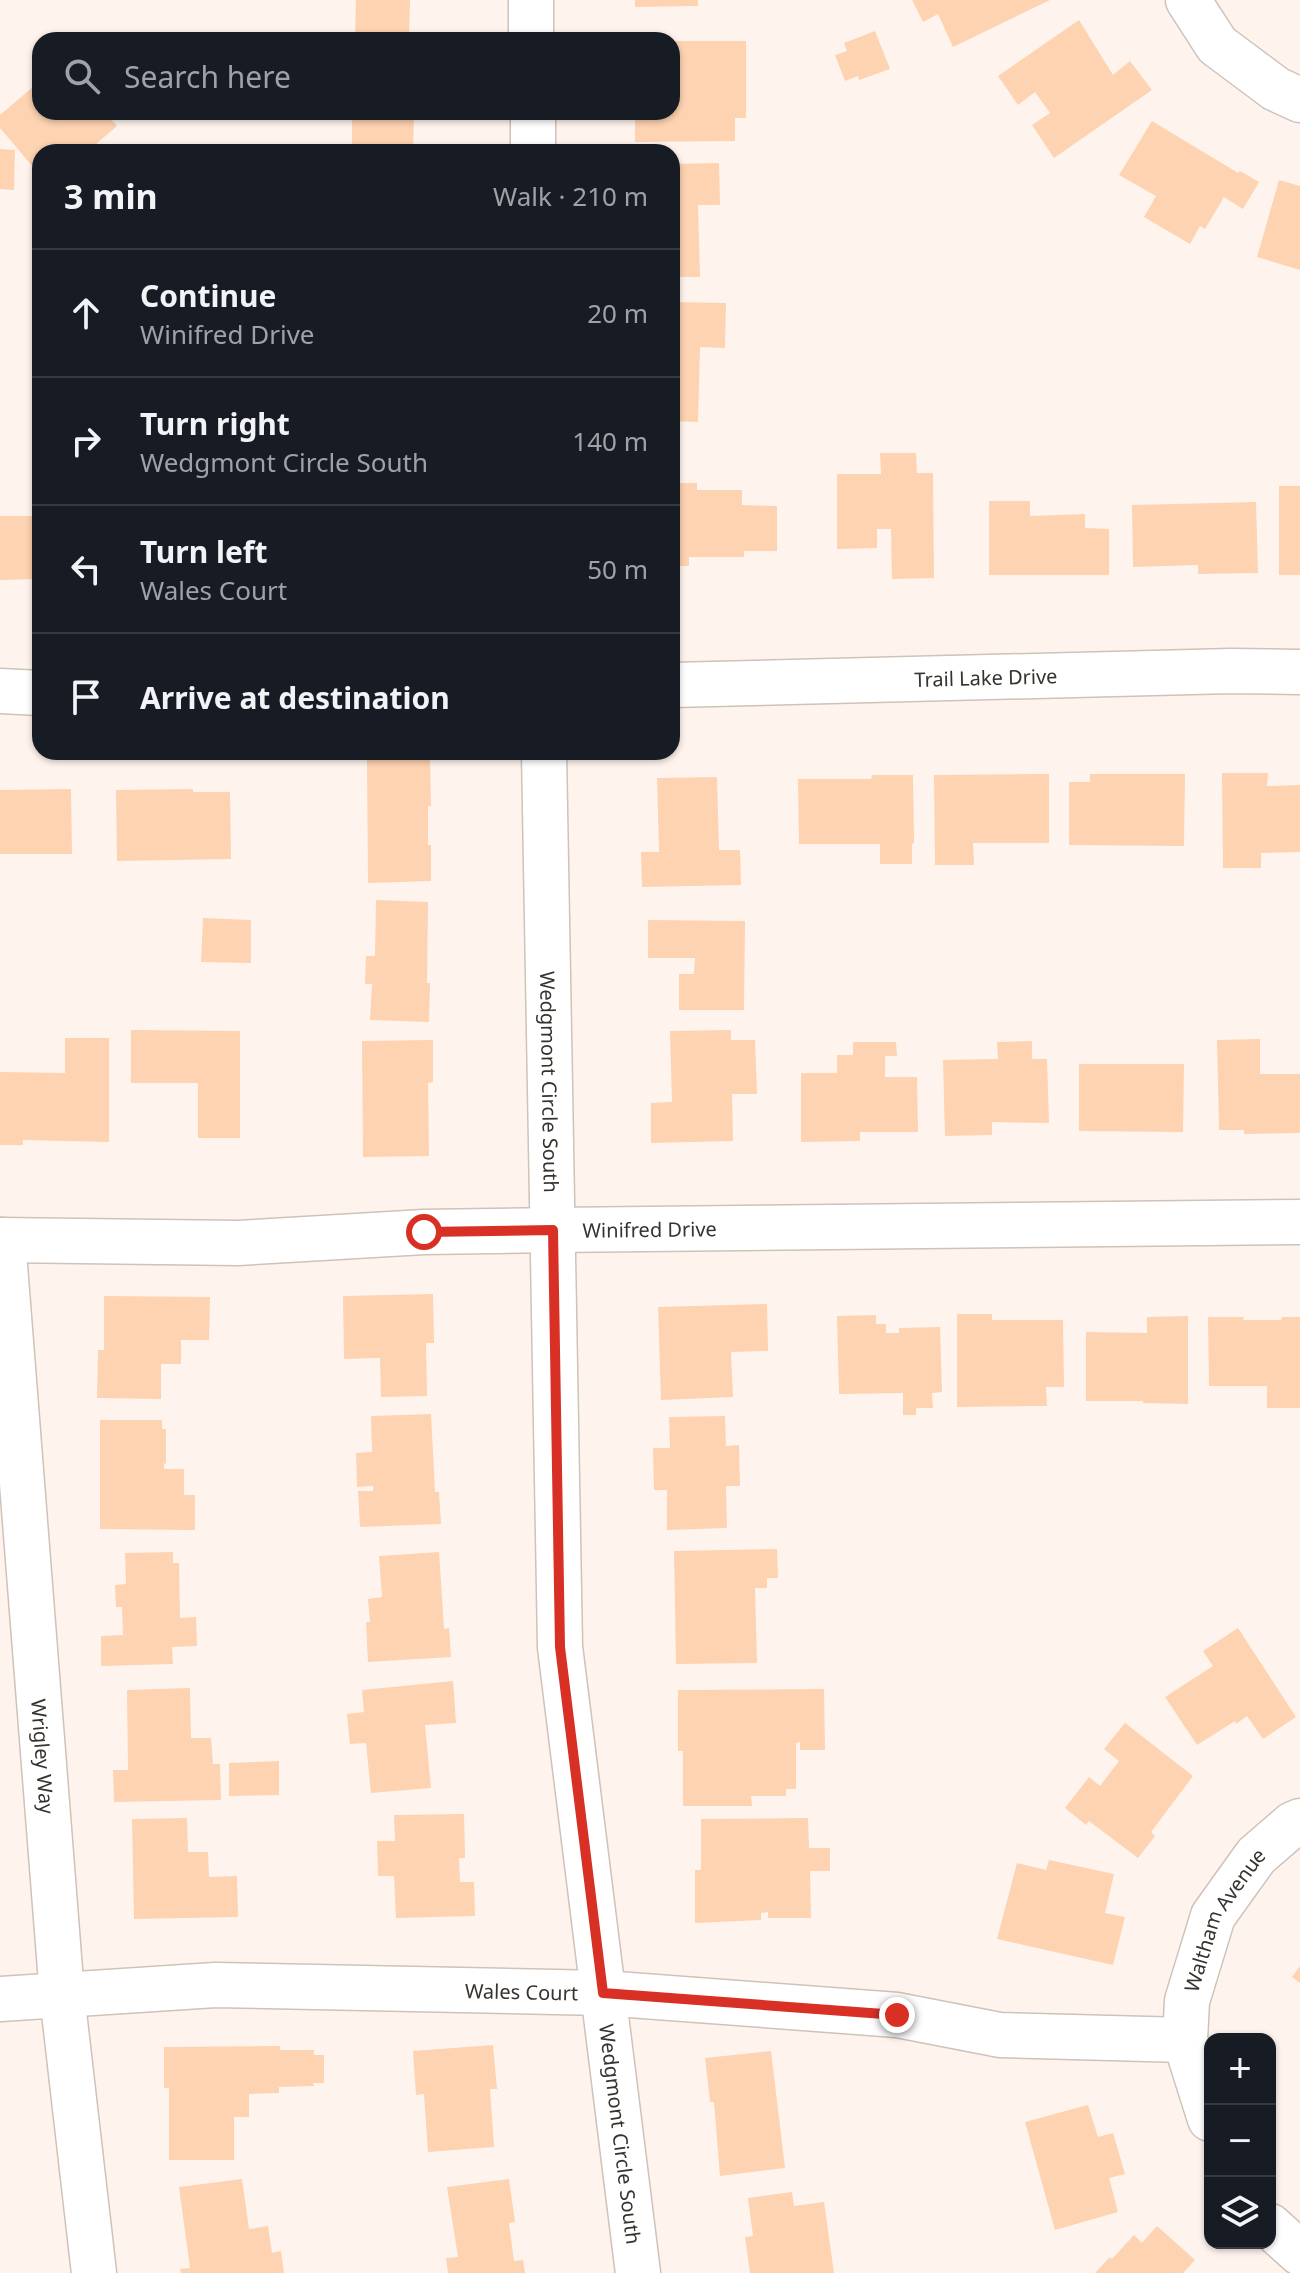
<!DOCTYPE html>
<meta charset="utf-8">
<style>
body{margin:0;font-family:"Noto Sans",sans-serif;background:#242831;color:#f1f3f6}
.controls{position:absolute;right:24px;bottom:24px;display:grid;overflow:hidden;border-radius:16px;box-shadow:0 2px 6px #0004}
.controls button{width:72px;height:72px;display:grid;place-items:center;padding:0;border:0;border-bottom:2px solid #363941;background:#171b24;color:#f1f3f6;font:40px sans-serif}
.stop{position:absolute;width:24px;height:24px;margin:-18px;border:6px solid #d93025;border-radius:50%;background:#fff}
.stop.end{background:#d93025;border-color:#fff;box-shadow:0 2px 8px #0008}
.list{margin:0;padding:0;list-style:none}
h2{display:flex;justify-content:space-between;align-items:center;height:104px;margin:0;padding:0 32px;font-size:34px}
h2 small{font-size:26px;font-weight:400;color:#9ea1a6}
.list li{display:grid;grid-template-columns:52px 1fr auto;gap:24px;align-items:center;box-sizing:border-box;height:128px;padding:0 32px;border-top:2px solid #363941}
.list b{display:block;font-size:30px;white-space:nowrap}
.list p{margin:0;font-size:26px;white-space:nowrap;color:#9ea1a6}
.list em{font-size:26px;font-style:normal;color:#9ea1a6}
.icon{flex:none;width:44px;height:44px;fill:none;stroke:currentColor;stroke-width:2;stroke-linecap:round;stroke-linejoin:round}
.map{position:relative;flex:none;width:1300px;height:2273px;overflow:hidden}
.search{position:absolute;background:#171b24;box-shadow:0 2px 6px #0004;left:32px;top:32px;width:648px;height:88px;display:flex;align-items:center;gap:20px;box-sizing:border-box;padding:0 28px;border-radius:24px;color:#9ea1a6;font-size:30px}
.panel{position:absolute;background:#171b24;box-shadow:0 2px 6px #0004;left:32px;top:144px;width:648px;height:616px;border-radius:24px}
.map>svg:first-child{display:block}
.building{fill:#fdd3b1}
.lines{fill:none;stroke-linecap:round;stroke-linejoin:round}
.minor-casing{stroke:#cec2b9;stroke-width:47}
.tertiary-casing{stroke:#cec2b9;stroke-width:47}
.minor{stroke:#fff;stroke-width:44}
.tertiary{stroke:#fff;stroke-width:44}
.route{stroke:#d93025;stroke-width:10}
.labels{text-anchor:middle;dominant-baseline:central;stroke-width:7;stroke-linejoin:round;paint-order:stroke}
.street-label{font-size:20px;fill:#36322e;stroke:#fff4ed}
</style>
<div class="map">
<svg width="1300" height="2273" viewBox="0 0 1300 2273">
<rect width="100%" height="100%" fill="#fff4ed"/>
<g class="building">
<path d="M356,0H410L409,37L355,36Z"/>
<path d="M635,0H698V6L635,7Z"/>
<path d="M912,0H1050L953,47L938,14L923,22Z"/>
<path d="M1079,20L1113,75L1130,61L1152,90L1054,158L1032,125L1050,113L1035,92L1018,105L998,76Z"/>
<path d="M875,31L890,69L859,80L858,76L845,81L835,55L847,51L844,43Z"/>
<path d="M672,41H746V118H735V141L635,142V112H672Z"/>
<path d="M40,81V112H105L117,126L89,150L92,152H40V175L0,128V115Z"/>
<path d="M352,112H421V116H414L413,152H352Z"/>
<path d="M1152,121L1238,173L1240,171L1259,182L1243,209L1224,197L1205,229L1200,226L1190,244L1144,217L1156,196L1119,175Z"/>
<path d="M0,149L15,150L14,190L0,189Z"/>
<path d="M719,163L720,205H698L700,277H672V164Z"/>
<path d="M1279,180L1300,186V270L1257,257Z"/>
<path d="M672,302L726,303L725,348L700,347L698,422L672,421Z"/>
<path d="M880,453H916L917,473H933L934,578L892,579L891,529H877V548L837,549V474H881Z"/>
<path d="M672,483H697V490H742V505L777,506V551H744V557H689V566H677V579H672Z"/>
<rect x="1279" y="486" width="21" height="89"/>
<path d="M989,501H1030V516L1085,514V528L1109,529V575H989Z"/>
<path d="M1256,502L1258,573L1198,574V565L1133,567L1132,505Z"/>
<path d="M0,516H40V572H36V579L0,580Z"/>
<path d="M430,757L431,806H428V845H431V881L368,883L367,758Z"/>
<path d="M1222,773H1268L1267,786L1300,785V852L1261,853V868H1223Z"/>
<path d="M1049,774V843H973L974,865H935L934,775Z"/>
<path d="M1090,774H1185L1184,846L1069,845V782H1090Z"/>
<path d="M872,775H913L914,843L912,844V864H880V844H799L798,779H871Z"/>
<path d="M717,777L719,850H740L741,885L642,887L641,852H659L657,778Z"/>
<path d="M71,789L72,854H0V790Z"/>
<path d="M193,789V792H230L231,859L117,861L116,790Z"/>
<path d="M376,900L428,902L427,983H430L429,1022L370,1020L372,984H365L366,956H375Z"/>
<path d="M203,918L251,920V963L201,962Z"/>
<path d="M648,920L745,921L744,1010H679V974H694L695,958H648Z"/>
<path d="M131,1030L240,1031V1138H198V1083H131Z"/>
<path d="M731,1030V1040H755L757,1094H732L733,1141L651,1143V1103L672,1102L670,1031Z"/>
<path d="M65,1038H109V1142L23,1140V1145H0V1072L65,1073Z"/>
<path d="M1260,1039V1074H1300V1133L1244,1134V1130H1219L1217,1040Z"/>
<path d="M433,1040V1082L428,1083L429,1156L363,1157L362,1041Z"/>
<path d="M1032,1041V1059H1047L1049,1123L992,1122V1135L945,1136L943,1060L998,1059L997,1042Z"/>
<path d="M853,1042H896L897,1056H885V1077H917L918,1132H860V1141L801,1142V1073H837V1055H853Z"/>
<path d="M1079,1064H1184L1183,1132L1079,1131Z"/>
<path d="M433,1294L434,1343H426L427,1396L381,1397L380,1358L344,1359L343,1296Z"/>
<path d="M104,1296L210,1297L209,1340H181V1364H161V1399L97,1398L98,1350H104Z"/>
<path d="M767,1304L768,1351L731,1352L733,1397L661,1400L658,1307Z"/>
<path d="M957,1314H992V1320H1063L1064,1387H1046L1047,1406L957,1407Z"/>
<path d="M876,1315V1324H886V1333H899V1328L940,1327L942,1392L932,1393L933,1408H916V1415H903V1393L839,1394L837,1316Z"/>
<path d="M1188,1316V1404L1143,1403V1401H1086V1332L1147,1333V1317Z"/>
<path d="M1208,1317H1244L1243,1320H1281L1282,1317H1300V1408H1267V1386H1209Z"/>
<path d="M431,1414L435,1492H439L441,1524L360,1527L358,1491H373V1486L357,1487L356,1453L372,1452L371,1416Z"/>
<path d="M725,1416L726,1446L739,1445L740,1486H726L727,1528L667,1530V1490H654L653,1448H670L669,1417Z"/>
<path d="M100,1420H162V1429H166V1464L164,1463V1469H184V1495H195V1530L100,1529Z"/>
<path d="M777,1549L778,1578H767V1588H755L757,1663L676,1664L674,1551Z"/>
<path d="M173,1552V1563H179L180,1618L196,1617L197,1646L172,1647L173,1664L101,1666V1636L123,1635L122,1607H116L115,1585L126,1584L125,1553Z"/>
<path d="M439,1552L444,1629L449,1628L451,1657L368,1662L366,1622H370L368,1599L382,1597L379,1556Z"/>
<path d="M1238,1628L1296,1717L1263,1739L1247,1716L1236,1724L1235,1721L1197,1745L1165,1697L1213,1666L1203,1651Z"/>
<path d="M453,1681L456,1723L425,1725L431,1788L371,1793L366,1743L350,1744L347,1714L364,1712L362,1690Z"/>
<path d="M190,1688L191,1738H211L213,1764H220L221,1800L114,1802L113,1770H128L127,1690Z"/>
<path d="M824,1689L825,1750H800V1742L796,1743V1789H786V1796H751L752,1806H683V1751H678V1690Z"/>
<path d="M1125,1723L1193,1776L1151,1832L1155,1836L1138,1858L1089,1821L1086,1825L1065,1808L1089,1777L1100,1786L1119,1761L1104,1749Z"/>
<path d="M279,1761V1795L229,1796V1763Z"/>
<path d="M464,1814L465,1858H459L460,1882H474L475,1916L396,1918L394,1876H378L377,1841H395L394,1815Z"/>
<path d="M187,1818L188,1852H208L209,1877L237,1876L238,1917L134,1919L132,1819Z"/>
<path d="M808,1818L809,1848H830V1871H810L811,1918H768V1912L761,1913V1920L695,1923V1870H701V1819Z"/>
<path d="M1049,1860L1114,1874L1105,1913L1125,1917L1113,1965L997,1939L1017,1863L1046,1870Z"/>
<path d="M1300,1966V1983L1292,1977Z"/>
<path d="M493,2045L497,2089H490L494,2147L428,2152L424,2094L416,2095L413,2051Z"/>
<path d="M280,2046V2050H314V2055H324V2083H313L314,2086L279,2087V2093L249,2094V2117H234V2160H169V2088H164V2047Z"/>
<path d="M771,2051L785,2168L720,2176L714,2102H710L705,2058Z"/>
<path d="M1088,2105L1098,2137L1113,2133L1125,2174L1109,2178L1118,2212L1055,2230L1025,2122Z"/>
<path d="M242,2179L249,2229L268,2226L272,2253L281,2251L284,2273H181L180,2269L190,2268L179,2187Z"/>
<path d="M509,2179L515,2222L509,2223L514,2261L523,2260L525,2273H448L446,2258L458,2257L447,2187Z"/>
<path d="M792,2192L794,2206L824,2202L834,2273H750L745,2237L753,2236L748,2198Z"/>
<path d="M1157,2226L1195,2260L1183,2273H1095L1110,2257L1112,2259L1134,2235L1142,2243Z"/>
</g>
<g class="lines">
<g class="minor-casing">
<g id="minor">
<path d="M1188,0L1217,45L1276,89L1300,100"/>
<path id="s1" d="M0,1240L238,1243L424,1232L553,1230L1300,1222"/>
<path id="s2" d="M3,1240L62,1995L94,2273"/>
<path id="s3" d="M0,1999L215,1985L603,1993L897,2015L1000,2035L1185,2040"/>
<path id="s4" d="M1210,2119L1185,2040L1187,2001L1213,1916L1256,1856L1293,1824L1300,1821"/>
<path d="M1270,2226L1300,2253"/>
</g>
</g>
<g class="tertiary-casing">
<g id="tertiary">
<path d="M531,0V40"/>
<path d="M533,112V152"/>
<path id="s5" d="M672,685L1231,671L1300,672"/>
<path d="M0,691L40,693"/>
<path id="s6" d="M544,752L560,1647L638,2273"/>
</g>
</g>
<use href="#minor" class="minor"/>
<use href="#tertiary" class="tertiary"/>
</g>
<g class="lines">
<path class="route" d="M424,1232L553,1230L560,1647L603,1993L897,2015"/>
</g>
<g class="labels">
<g class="street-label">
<text stroke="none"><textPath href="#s5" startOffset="314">Trail Lake Drive</textPath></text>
<text stroke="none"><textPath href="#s6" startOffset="330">Wedgmont Circle South</textPath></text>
<text stroke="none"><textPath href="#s1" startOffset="650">Winifred Drive</textPath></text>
<text stroke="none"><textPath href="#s2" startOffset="518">Wrigley Way</textPath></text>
<text stroke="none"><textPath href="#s4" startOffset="212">Waltham Avenue</textPath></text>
<text stroke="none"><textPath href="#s3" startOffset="522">Wales Court</textPath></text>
<text stroke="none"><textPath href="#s6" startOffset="1386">Wedgmont Circle South</textPath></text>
</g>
</g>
</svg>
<div class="controls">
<button>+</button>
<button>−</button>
<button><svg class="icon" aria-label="layers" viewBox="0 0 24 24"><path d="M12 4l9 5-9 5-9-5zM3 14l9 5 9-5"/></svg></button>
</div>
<div class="stop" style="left:424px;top:1232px"></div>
<div class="stop end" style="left:897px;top:2015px"></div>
<div class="search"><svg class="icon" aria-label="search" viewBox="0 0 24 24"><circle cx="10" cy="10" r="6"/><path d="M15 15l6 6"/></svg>Search here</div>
<section class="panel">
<h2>3 min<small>Walk · 210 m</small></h2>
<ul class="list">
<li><svg class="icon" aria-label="ahead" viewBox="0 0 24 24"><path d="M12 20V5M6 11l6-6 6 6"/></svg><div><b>Continue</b><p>Winifred Drive</p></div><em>20 m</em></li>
<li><svg class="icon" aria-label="right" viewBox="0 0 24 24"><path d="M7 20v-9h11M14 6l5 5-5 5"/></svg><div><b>Turn right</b><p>Wedgmont Circle South</p></div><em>140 m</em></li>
<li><svg class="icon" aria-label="left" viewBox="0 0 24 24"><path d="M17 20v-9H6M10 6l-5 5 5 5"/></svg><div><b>Turn left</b><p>Wales Court</p></div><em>50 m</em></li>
<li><svg class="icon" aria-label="arrive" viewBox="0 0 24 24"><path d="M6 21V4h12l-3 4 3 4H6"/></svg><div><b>Arrive at destination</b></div></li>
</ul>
</section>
</div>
